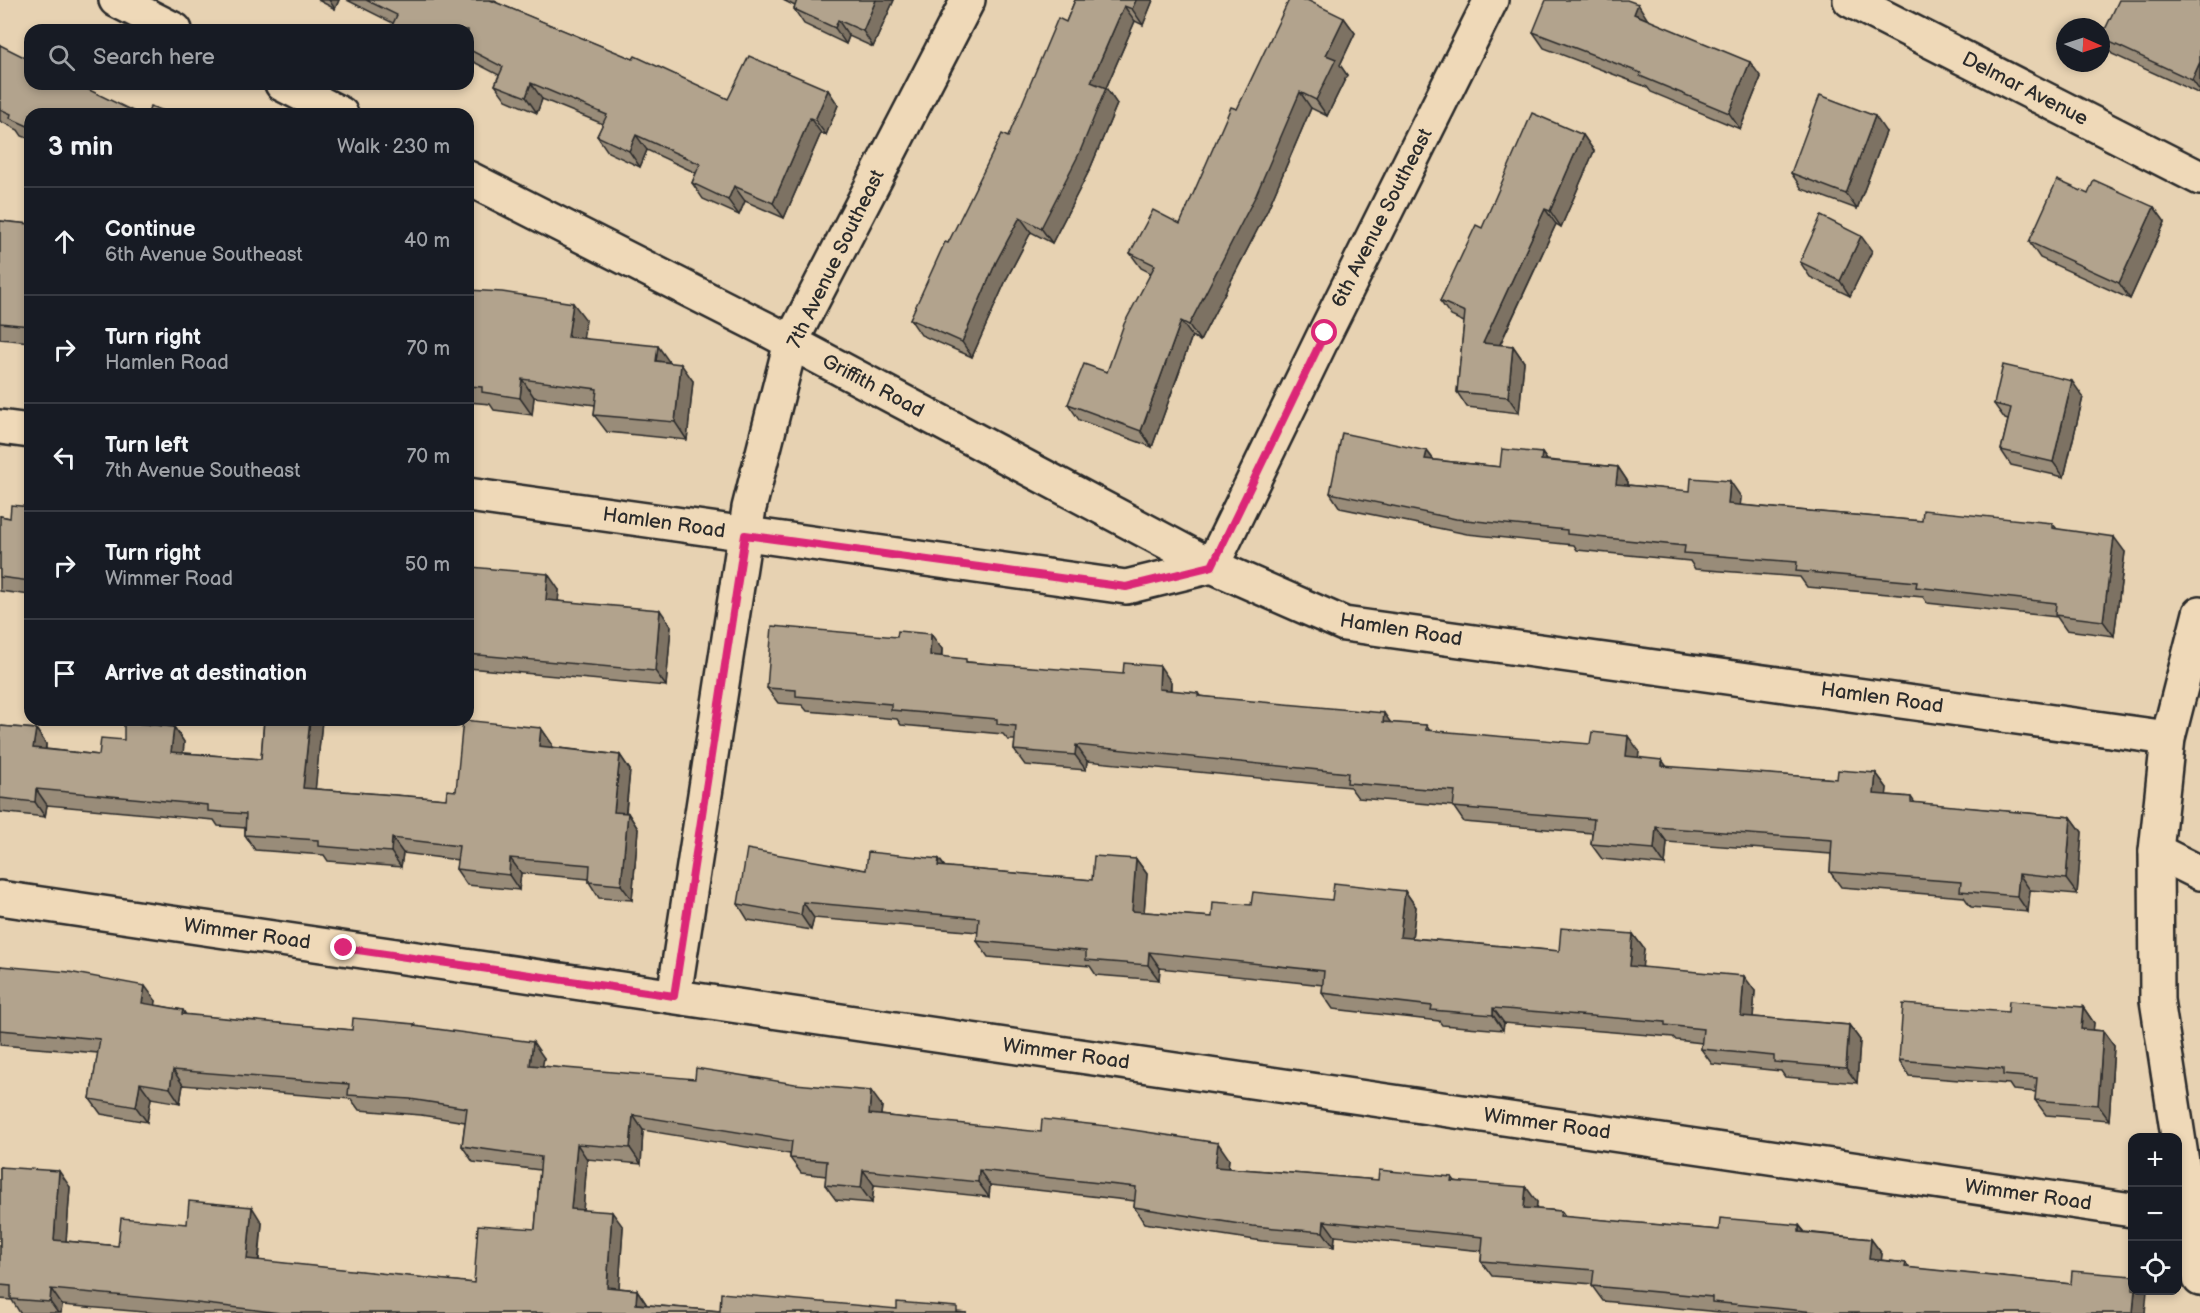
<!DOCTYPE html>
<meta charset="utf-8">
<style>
body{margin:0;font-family:"Balsamiq Sans",sans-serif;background:#242831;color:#f1f3f6}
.controls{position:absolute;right:18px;bottom:18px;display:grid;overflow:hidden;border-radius:12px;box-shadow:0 3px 9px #0003}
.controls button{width:54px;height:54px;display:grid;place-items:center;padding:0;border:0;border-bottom:2px solid #363941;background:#171b24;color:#f1f3f6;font:30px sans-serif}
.compass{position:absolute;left:2056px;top:18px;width:54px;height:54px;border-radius:50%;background:#171b24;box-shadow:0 3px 9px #0003;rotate:93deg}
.stop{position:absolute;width:18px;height:18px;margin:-14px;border:4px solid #db2777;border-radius:50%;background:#fff}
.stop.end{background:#db2777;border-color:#fff;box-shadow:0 2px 6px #0008}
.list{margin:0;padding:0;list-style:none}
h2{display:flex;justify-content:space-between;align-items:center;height:78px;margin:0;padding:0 24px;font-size:26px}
h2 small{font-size:20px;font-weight:400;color:#9ea1a6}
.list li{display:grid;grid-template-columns:39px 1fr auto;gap:18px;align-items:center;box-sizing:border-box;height:108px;padding:0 24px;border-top:2px solid #363941}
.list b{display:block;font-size:22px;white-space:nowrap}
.list p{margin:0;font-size:20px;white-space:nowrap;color:#9ea1a6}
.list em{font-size:20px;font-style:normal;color:#9ea1a6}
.icon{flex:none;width:33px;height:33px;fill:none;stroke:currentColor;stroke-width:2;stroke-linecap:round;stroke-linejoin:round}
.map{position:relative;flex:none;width:2200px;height:1313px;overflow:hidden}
.search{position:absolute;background:#171b24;box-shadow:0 3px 9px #0003;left:24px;top:24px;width:450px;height:66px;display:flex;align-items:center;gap:15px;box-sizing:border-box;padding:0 21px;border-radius:18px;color:#9ea1a6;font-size:22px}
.panel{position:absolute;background:#171b24;box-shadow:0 3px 9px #0003;left:24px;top:108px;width:450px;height:618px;border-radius:18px}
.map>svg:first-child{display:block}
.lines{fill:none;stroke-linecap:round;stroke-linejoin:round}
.street-casing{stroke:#2b2b2b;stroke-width:38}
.secondary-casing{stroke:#2b2b2b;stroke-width:38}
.street{stroke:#efd9b8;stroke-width:33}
.secondary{stroke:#efd9b8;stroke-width:33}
.wall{fill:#998c79;stroke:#2b2b2b;stroke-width:1.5}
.shaded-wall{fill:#7d7263;stroke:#2b2b2b;stroke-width:1.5}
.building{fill:#b2a38d;stroke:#2b2b2b;stroke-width:1.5}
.route{stroke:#db2777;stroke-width:8}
.labels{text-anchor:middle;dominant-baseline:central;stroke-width:4.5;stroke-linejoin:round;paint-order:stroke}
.street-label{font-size:20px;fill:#2b2b2b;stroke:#efd9b8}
</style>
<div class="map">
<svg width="2200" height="1313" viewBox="0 0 2200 1313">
<rect width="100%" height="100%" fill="#e7d2b2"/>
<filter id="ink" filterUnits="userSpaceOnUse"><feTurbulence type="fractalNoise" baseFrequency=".0167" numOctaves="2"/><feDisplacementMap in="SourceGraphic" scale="12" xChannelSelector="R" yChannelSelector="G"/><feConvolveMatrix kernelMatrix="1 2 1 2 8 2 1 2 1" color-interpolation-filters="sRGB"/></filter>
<g filter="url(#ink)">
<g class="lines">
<g class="street-casing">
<g id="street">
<path d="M116,0L175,30"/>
<path d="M1850,0L2200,178"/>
<path d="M282,84L341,114"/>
<path d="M468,178L766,329L1212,566L1325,333L1491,0"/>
<path d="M0,427L30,431"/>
<path d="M468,495L1126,587L1212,566L1344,624L2168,738"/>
<path d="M2156,851L2200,873"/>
<path d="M0,898L2132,1210"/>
<path d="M674,996L749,508L791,342L968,0"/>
</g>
</g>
<g class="secondary-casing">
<path id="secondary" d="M2200,613L2168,738L2156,851L2157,1000L2200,1279"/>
</g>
<use href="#street" class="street"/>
<use href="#secondary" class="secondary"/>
</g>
<g class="wall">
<path d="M318,0H339L335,9Z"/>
<path d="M347,0H495L497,3L728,99L828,90L838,105L826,135L821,133L784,218L745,201L739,215L703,199L692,183L696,173L647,150L640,167L608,152L597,136L603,124L542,99L537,113L506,100L495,85L499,75L468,59V30H392L391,28L393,23Z"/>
<path d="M783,0H894L873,47L849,36L846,44L804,24L794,9L795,6Z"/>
<path d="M1075,0H1153L1143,25L1135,21L1106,88L1117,104L1090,169L1052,243L1031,232L1007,278L972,357L921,335L910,319L948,243L1008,137L1066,22Z"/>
<path d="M2200,0V94L2112,54L2101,38Z"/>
<path d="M1344,18L1355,33L1340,65L1347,75L1327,116L1311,108L1267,211L1200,341L1192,336L1152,447L1079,420L1068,404L1107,372L1151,273L1141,268L1130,253L1180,224L1237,109Z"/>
<path d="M1648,20L1761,77L1740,129L1651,92L1647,87L1544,48L1533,32Z"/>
<path d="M0,45L30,84H88L86,88L30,114V139L22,136L18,130L0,121Z"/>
<path d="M1886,132L1857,209L1802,189L1791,173Z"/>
<path d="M1583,135L1594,151L1561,227L1556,224L1500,345L1513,346L1524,362L1519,413L1467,407L1457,392L1464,322L1451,316L1440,301L1482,228Z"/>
<path d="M2088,194L2154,207L2165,222L2130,299L2040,258L2029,242Z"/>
<path d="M0,221L30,224V342L0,339Z"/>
<path d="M1872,251L1850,296L1810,277L1800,262Z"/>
<path d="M468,290L586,320L583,338L669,362L693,381L687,440L607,432L594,415L595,405L534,397L532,415L494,410L490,404L468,402Z"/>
<path d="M2083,397L2064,477L2011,465L2001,450L2008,420L2005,419L1994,404Z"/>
<path d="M1427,451L1434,460L1500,467L1542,453L1547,460L1618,467L1628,482V485L1741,497L1740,505L1922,521L2052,523L2057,529L2125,552L2114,636L2066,630L2057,617L1927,603L1923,597L1807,587L1800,577L1695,569L1690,561L1577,550L1574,545L1467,534L1340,508L1330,493Z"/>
<path d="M30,507V595L0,591V516L10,518Z"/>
<path d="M468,579L559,590L558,601L671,626L666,686L468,668Z"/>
<path d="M897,637L942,649V657L968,662L1171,682V691L1198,693L1200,696L1391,723L1426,725L1430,731L1639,751L1638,758L1667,767L1837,779L1876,773L1887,788L1886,795L1911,797L1915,803L2071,817L2082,832L2077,894L2030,890L2028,912L1971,907L1964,897L1841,887L1830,872L1831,854L1667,842L1665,865L1602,859L1591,844L1592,833L1464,822L1453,806L1358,798L1350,787L1087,761L1086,770L1025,765L1014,750L1015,740H1008L1003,734L901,725L897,719L807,711L802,705L778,703L767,688Z"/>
<path d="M264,720H322L315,789L446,799L456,791L541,728L552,744L551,747L620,755L630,770L626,813H628L638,829L632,900L599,898L589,882V879L521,873L519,890L467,885L456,869L458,860L403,853L401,867L328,861L324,855L255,850L245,835V828L218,826L214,820L47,805L45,817L0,812V726L36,729L46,744V749L99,755L124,740L174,727L184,742L183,753L261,759Z"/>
<path d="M939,859L945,867L1092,880L1136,859L1147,874L1144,912L1212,917L1251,905L1332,900L1405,891L1416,907L1412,938L1559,951L1633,934L1644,949L1642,967L1755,991L1753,1017L1849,1025L1860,1040L1857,1083L1785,1077L1781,1071L1712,1064L1701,1049L1702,1043L1676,1040L1673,1037L1504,1023L1503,1030L1442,1025L1439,1021L1333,1009L1322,993L1323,985L1160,968L1159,980L1096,975L1090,966L988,957L977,941L978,932L814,918L811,930L748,920L738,904L866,870Z"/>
<path d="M0,966L156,1001L155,1005L183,1010L186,1015L352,1030L414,1024L417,1027L544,1058L542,1066L882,1106L881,1115L1229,1159L1228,1168L1378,1180L1452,1177L1455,1181L1537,1202L1536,1209L1561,1211L1565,1217L1719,1230L1799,1225L1805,1232L1871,1239L1882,1254L1881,1260L1906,1263L1909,1268L2133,1290H2146L2145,1313H1720L1719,1312L1603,1301L1592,1286L1593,1284L1492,1276L1481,1261L1482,1251L1335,1236L1334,1247L1262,1241L1144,1223L1134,1207L1135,1201L990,1185L989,1197L874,1185L872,1203L836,1200L825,1185L826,1176L801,1173L790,1158V1154L643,1130L641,1164L587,1159L583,1210L623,1227L619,1288L637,1290L647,1305L720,1311L897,1309L967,1313H156L62,1305L61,1313H20L12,1300L0,1299V1167L70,1187L66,1241L118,1246L187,1224L262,1223L259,1261L474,1283L535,1229L540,1170L473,1162L462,1146L465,1122L421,1115L359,1110L351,1099L183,1085L180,1103L151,1098L147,1122L101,1114L90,1099L98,1053L0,1045Z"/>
<path d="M2083,1007L2094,1023L2093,1030L2103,1031L2114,1046L2109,1120L2046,1115L2035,1100L2036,1092L2013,1090L2009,1084L1909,1076L1899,1060L2008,1012Z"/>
</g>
<g class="shaded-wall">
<path d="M329,0H339L335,9Z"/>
<path d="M876,0H894L873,47L863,31Z"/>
<path d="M1136,0H1153L1143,25L1132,9Z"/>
<path d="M1638,4L1648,20L1634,14Z"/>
<path d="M1124,6L1135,21L1106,88L1117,104L1090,169L1052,243L1041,228L1091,82Z"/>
<path d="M1344,18L1355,33L1340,65L1347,75L1327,116L1316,100L1326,55Z"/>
<path d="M838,20L849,36L846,44L835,28Z"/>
<path d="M1750,62L1761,77L1740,129L1729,113Z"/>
<path d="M2200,62V91L2192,80Z"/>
<path d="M531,83L542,99L537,113L526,97Z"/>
<path d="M71,84H88L81,98Z"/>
<path d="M828,90L838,105L826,135L815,120Z"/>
<path d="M1300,92L1311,108L1267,211L1200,341L1189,325Z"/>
<path d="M1875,116L1886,132L1857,209L1846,194Z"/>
<path d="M810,118L821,133L784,218L773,203Z"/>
<path d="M636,135L647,150L640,167L629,151Z"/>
<path d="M1583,135L1594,151L1561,227L1550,211Z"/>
<path d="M734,186L745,201L739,215L728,200Z"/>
<path d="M2154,207L2165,222L2130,299L2119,283Z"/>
<path d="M1545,209L1556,224L1493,359L1483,343Z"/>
<path d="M1020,217L1031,232L1007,278L972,357L962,342L996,262Z"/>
<path d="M1861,236L1872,251L1850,296L1840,281Z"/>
<path d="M573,303L586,320L581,354L568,337Z"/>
<path d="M1181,321L1192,336L1152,447L1141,431Z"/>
<path d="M658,346L670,363L656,361Z"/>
<path d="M1513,346L1524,362L1519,413L1508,397Z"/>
<path d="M681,364L693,381L687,440L675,422Z"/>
<path d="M522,379L534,397L532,415L520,398Z"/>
<path d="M2072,381L2083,397L2064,477L2053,462Z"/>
<path d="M1427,451L1438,466L1425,459Z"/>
<path d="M1542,453L1553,469L1541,460Z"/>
<path d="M1618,467L1628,482L1627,499L1616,484Z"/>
<path d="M1730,481L1741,497L1739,520L1728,504Z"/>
<path d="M2114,537L2125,552L2114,636L2103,621Z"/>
<path d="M548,574L559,590L557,616L546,600Z"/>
<path d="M660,610L671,626L666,686L655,671Z"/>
<path d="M931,634L942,649L940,671L930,655Z"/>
<path d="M1160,666L1171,682L1169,705L1159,689Z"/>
<path d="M1384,713L1395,729L1383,722Z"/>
<path d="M310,720H322L314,803L303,788Z"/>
<path d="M174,727L184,742L182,767L171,752Z"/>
<path d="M541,728L552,744L550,761L539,746Z"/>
<path d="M36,729L46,744L44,763L33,748Z"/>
<path d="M1628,736L1639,751L1637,772L1626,756Z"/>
<path d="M1076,745L1087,761L1086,770L1075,755Z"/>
<path d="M620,755L630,770L624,827L614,812Z"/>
<path d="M1662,760L1673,775L1662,766Z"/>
<path d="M1876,773L1887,788L1885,810L1874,794Z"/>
<path d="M36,789L47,805L45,817L35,802Z"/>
<path d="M628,813L638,829L632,900L621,885Z"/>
<path d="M2071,817L2082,832L2077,894L2066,879Z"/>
<path d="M1656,827L1667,842L1665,865L1654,849Z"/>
<path d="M392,838L403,853L401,867L391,852Z"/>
<path d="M510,858L521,873L519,890L509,875Z"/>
<path d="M939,859L950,874L938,866Z"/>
<path d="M1136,859L1147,874L1143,926L1132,911Z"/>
<path d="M2019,874L2030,890L2028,912L2017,896Z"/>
<path d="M1405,891L1416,907L1410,953L1400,937Z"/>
<path d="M803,902L814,918L811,930L801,915Z"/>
<path d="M1633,934L1644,949L1641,982L1630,966Z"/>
<path d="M1149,952L1160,968L1159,980L1148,965Z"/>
<path d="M1744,976L1755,991L1752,1031L1741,1016Z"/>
<path d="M145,986L156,1001L153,1019L142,1003Z"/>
<path d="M2083,1007L2094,1023L2092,1045L2081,1029Z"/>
<path d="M1493,1008L1504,1023L1503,1030L1493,1015Z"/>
<path d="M1849,1025L1860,1040L1857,1083L1846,1068Z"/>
<path d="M2103,1031L2114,1046L2109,1120L2098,1105Z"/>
<path d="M533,1042L544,1058L540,1080L530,1065Z"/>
<path d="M173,1070L183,1085L180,1103L170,1088Z"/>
<path d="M140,1083L151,1098L147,1122L136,1107Z"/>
<path d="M871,1091L882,1106L879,1129L869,1114Z"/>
<path d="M633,1115L643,1130L641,1164L630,1148Z"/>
<path d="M1218,1143L1229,1159L1226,1182L1215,1167Z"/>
<path d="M577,1144L587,1159L582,1224L571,1209Z"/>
<path d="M863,1170L874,1185L872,1203L861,1188Z"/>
<path d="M979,1170L990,1185L989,1197L978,1182Z"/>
<path d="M59,1171L70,1187L65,1255L54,1240Z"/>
<path d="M1526,1187L1537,1202L1535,1223L1524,1208Z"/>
<path d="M252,1207L262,1223L257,1275L247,1259Z"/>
<path d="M612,1212L623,1227L618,1303L607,1287Z"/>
<path d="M1324,1221L1335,1236L1334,1247L1323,1232Z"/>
<path d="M1799,1225L1810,1240L1799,1232Z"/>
<path d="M1871,1239L1882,1254L1880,1274L1869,1259Z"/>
<path d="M51,1289L62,1305L61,1313H58L50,1302Z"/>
<path d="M637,1290L647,1305L636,1304Z"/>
<path d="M2135,1290L2147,1291L2145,1313H2133Z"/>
</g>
<g class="building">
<path d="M366,0H490L633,59L635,56L728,99L749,56L828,90L815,120L810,118L773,203L734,186L728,200L692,183L700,164L636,135L629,151L597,136L607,115L531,83L526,97L495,85L503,67L468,49V30H430L428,29V30H395L391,28L397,15Z"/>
<path d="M797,0H876L863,31L838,20L835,28L794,9Z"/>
<path d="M1075,0H1136L1132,9L1124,6L1091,82L1106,88L1079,154L1041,228L1020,217L996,262L962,342L910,319L945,242L948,243L1002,134L1008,137L1058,18L1066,22Z"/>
<path d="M1289,0H1307L1344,18L1326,55L1336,59L1316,100L1300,92L1256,195L1189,325L1181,321L1141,431L1068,404L1084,364L1107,372L1124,324L1155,265L1130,253L1153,210L1180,224L1231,107L1237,109Z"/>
<path d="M1546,0H1627L1638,4L1634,14L1750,62L1729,113L1640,76L1641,73L1533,32Z"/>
<path d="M2119,0H2200V62L2192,80L2101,38Z"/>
<path d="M0,45L30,60V84H77L139,114H30V127L10,118L11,114L0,109Z"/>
<path d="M1820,95L1875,116L1846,194L1791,173Z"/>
<path d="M150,106L173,114H148Z"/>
<path d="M1532,113L1583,135L1550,211L1545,209L1483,343L1513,346L1508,397L1457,392L1465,312L1440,301L1476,225L1482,228Z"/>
<path d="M2057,180L2088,194L2094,180L2154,207L2119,283L2029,242Z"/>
<path d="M1821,216L1861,236L1840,281L1800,262Z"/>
<path d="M0,221L30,224V326L0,323Z"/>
<path d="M468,290L502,292L573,303L568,337L658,346L656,361L681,364L675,422L594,415L597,389L522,379L520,398L482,392V387L468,386Z"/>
<path d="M2003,365L2072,381L2053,462L2001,450L2011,408L1994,404Z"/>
<path d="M1342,433L1427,451L1425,459L1500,467L1502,449L1542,453L1541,460L1618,467L1616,484L1690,491L1691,478L1730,481L1728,504L1922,521L1923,510L2052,523V528L2114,537L2103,621L2055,615L2056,603L1916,587L1917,582L1796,571L1797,562L1684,553L1685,546L1567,534V530L1456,519L1330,493Z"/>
<path d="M11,505L30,507V581L0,577V516L10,518Z"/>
<path d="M471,567L548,574L546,600L660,610L655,671L468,654V579L470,580Z"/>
<path d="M772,626L897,637L898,631L931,634L930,655L966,659V662L1123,674L1124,663L1160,666L1159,689L1198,693V696L1384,713L1383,722L1426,725V730L1590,744L1592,732L1628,736L1626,756L1662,760V766L1837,779L1838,770L1876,773L1874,794L1911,797V802L2071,817L2066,879L2019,874L2017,896L1960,891L1961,882L1830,872L1832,840L1656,827L1654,849L1591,844L1594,819L1453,807L1455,791L1347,783L1348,773L1076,745L1075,755L1014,750L1016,726L997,724V719L891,710V704L796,696V690L767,688Z"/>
<path d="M264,720H310L303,788L446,799L447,790L456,791L463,720L541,728L539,746L620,755L614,812L628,813L621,885L589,882L590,865L510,858L509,875L456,869L459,846L392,838L391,852L318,846V840L245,835L246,814L208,811V805L36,789L35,802L0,798V726L36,729L33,748L99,755L101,738L124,740V722L174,727L171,752L261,759Z"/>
<path d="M747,849L866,870L868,852L939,859L938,866L1092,880L1094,856L1136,859L1132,911L1212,917L1213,902L1251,905L1253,892L1332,900L1334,883L1405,891L1400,937L1559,951L1561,928L1633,934L1630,966L1744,976L1741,1016L1849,1025L1846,1068L1774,1062V1056L1701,1049L1703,1029L1665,1025V1022L1493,1008V1015L1431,1010L1432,1006L1322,993L1324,971L1149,952L1148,965L1086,960V951L977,941L979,918L803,902L801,915L738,904Z"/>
<path d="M0,966L69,972L145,986L142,1003L183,1010L182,1014L352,1030L353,1018L414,1024V1026L533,1042L530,1065L695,1079L696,1068L795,1084L871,1091L869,1114L1041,1132L1042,1119L1107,1126L1218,1143L1215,1167L1378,1180L1379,1170L1452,1177L1451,1181L1526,1187L1524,1208L1561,1211L1560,1216L1719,1230L1720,1218L1799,1225V1232L1871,1239L1869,1259L1906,1263L1905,1267L2071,1284L2072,1271L2133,1276V1290H2135L2133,1313H1826L1712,1302V1297L1592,1286L1594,1270L1481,1261L1483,1237L1324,1221L1323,1232L1252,1226L1134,1207L1136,1187L979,1170L978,1182L863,1170L861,1188L825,1185L827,1161L790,1158L792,1141L633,1115L630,1148L577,1144L571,1209L612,1212L607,1287L637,1290L636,1304L720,1311L721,1293L897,1309V1302L957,1307V1312L967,1313H281L180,1301L51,1289L50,1302L11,1299V1286L0,1285V1167L59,1171L54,1240L118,1246L121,1218L187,1224L189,1201L252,1207L247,1259L474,1283L478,1225L535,1229L541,1157L462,1146L467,1108L410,1099L348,1095L349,1084L173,1070L170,1088L140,1083L136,1107L90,1099L100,1039L0,1030Z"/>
<path d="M2009,1001L2083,1007L2081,1029L2103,1031L2098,1105L2035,1100L2037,1078L2003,1075V1069L1899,1060L1903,1004L2008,1012Z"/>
</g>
</g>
<g class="lines" filter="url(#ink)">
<path class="route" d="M344,948L674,996L745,535L1126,587L1212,566L1325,333"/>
</g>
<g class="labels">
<g class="street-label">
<text transform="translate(2025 89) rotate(27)">Delmar Avenue</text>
<text transform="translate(1382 218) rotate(-63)">6th Avenue Southeast</text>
<text transform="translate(836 259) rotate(-64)">7th Avenue Southeast</text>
<text transform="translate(873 386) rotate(28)">Griffith Road</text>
<text transform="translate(664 523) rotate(8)">Hamlen Road</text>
<text transform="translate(1401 630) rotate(9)">Hamlen Road</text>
<text transform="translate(1882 698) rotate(8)">Hamlen Road</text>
<text transform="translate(247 934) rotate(8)">Wimmer Road</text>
<text transform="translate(1066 1054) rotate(8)">Wimmer Road</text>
<text transform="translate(1547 1124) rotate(8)">Wimmer Road</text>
<text transform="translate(2028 1195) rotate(8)">Wimmer Road</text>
</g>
</g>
</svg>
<div class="controls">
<button>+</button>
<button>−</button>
<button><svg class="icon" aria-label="locate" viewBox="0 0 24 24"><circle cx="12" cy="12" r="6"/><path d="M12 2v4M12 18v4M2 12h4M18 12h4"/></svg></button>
</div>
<svg class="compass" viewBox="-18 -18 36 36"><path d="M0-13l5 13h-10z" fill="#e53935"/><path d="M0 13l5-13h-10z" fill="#9ea1a6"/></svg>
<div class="stop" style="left:1325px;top:333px"></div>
<div class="stop end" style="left:344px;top:948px"></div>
<div class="search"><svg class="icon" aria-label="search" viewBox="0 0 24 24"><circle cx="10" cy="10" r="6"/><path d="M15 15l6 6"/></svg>Search here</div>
<section class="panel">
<h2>3 min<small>Walk · 230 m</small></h2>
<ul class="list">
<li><svg class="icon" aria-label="ahead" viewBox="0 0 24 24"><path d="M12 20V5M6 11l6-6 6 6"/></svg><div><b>Continue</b><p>6th Avenue Southeast</p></div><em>40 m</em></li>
<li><svg class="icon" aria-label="right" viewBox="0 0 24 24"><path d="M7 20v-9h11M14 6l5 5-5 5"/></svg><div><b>Turn right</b><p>Hamlen Road</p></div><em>70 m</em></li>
<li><svg class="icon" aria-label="left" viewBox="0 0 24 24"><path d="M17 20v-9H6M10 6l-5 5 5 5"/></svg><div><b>Turn left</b><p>7th Avenue Southeast</p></div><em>70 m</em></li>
<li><svg class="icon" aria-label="right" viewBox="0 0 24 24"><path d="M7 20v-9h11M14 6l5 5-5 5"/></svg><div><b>Turn right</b><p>Wimmer Road</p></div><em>50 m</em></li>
<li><svg class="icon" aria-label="arrive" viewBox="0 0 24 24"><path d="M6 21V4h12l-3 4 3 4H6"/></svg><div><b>Arrive at destination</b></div></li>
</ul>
</section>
</div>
